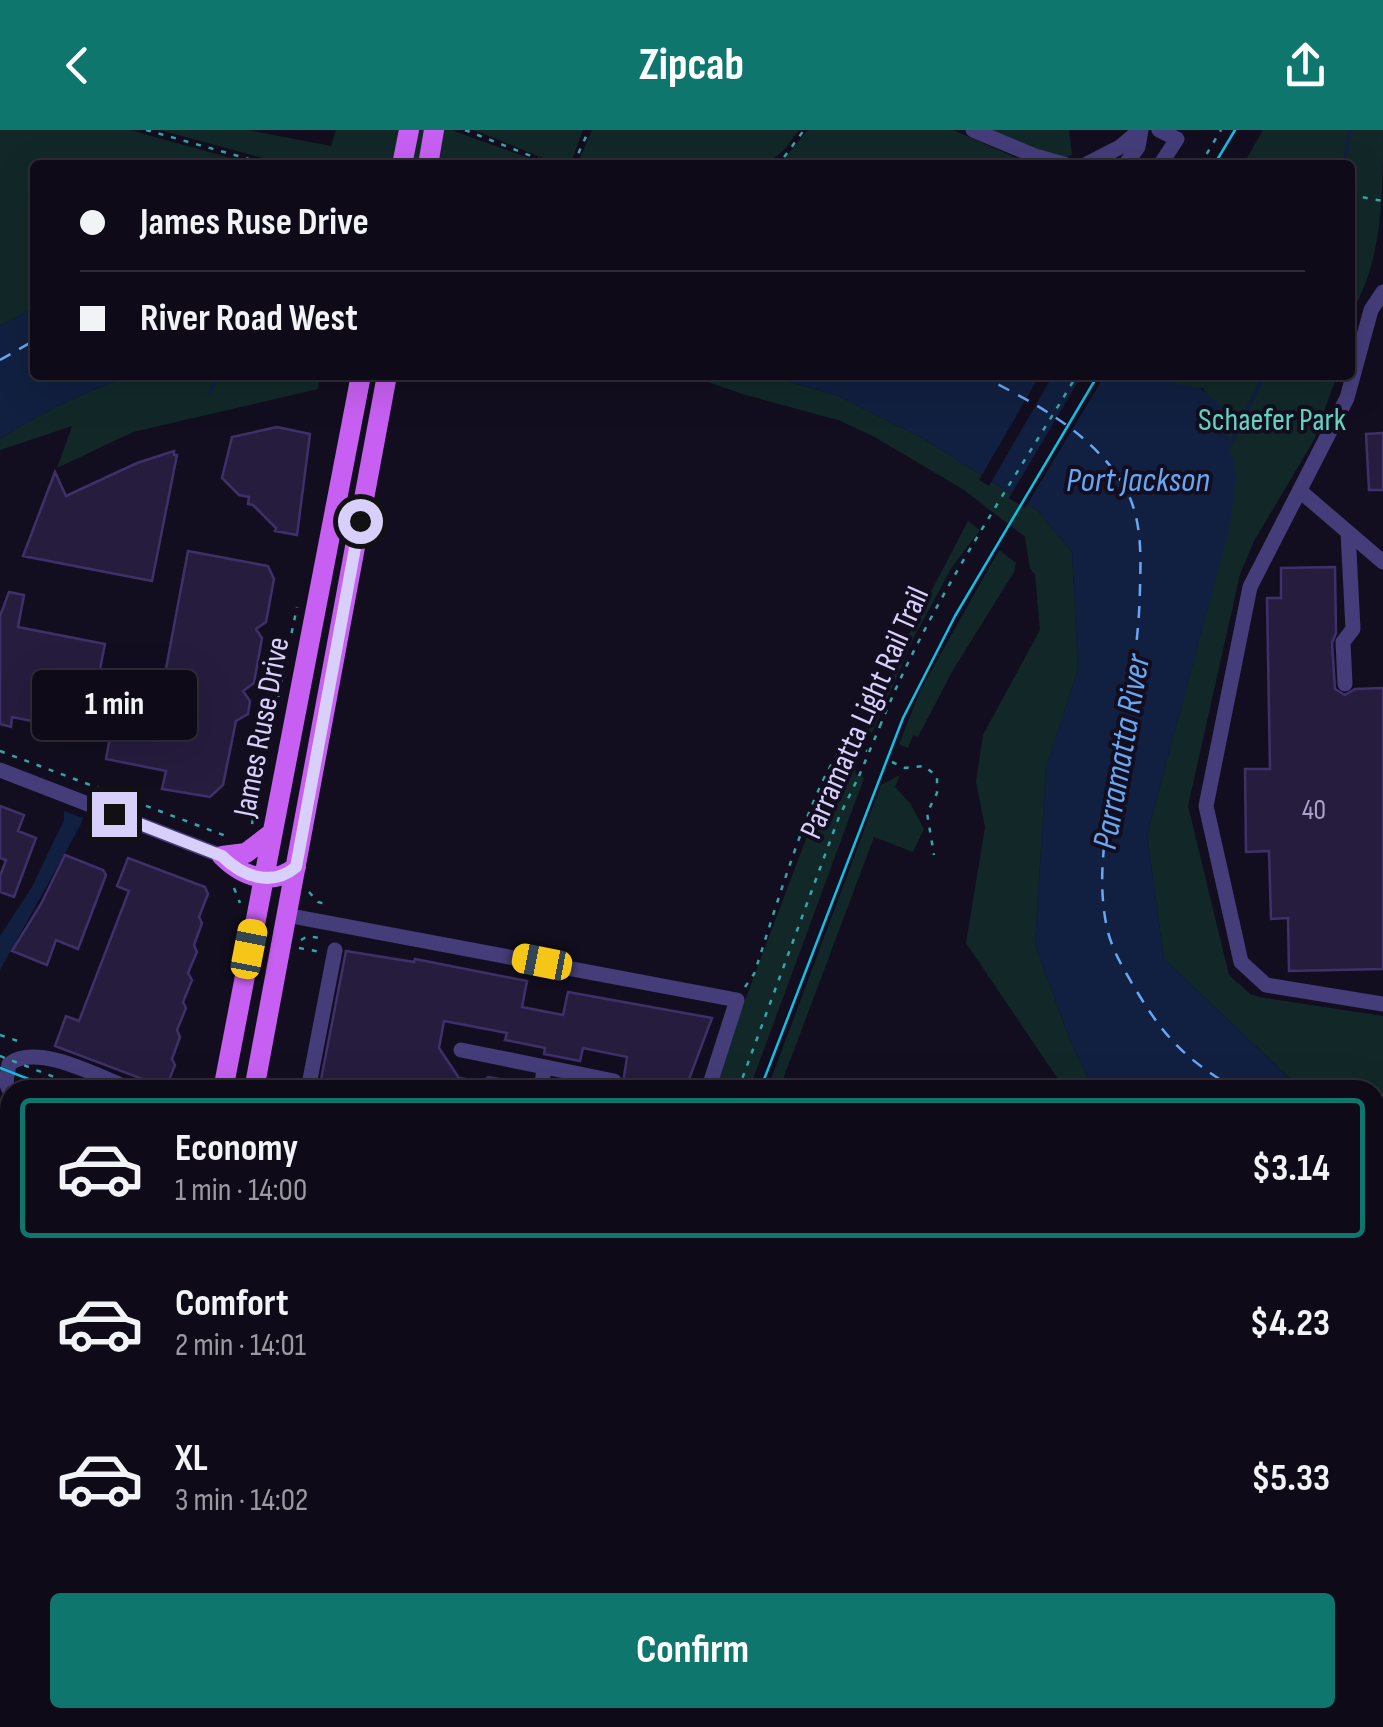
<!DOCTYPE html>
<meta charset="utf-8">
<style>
body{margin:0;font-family:"Sofia Sans Condensed",sans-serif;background:#171320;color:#f1f3f6;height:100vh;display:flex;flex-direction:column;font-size:38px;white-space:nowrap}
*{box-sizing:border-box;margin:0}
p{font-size:32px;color:#9b9aa1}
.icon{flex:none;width:55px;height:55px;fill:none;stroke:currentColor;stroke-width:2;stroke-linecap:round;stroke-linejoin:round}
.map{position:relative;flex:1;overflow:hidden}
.panel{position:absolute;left:0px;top:950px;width:1385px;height:648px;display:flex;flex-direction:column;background:#0e0a17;border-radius:30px 30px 0 0;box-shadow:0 10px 40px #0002,0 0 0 2px #2e2b36}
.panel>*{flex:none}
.top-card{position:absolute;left:30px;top:30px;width:1325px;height:220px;border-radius:10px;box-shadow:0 10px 40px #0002,0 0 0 2px #2e2b36;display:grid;align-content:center;height:220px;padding:0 50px;background:#0e0a17}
.end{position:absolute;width:45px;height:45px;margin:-22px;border:12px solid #d8d0fb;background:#111;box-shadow:0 0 0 5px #111}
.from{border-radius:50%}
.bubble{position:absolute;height:70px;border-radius:10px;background:#0e0a17;box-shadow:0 10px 40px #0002,0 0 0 2px #2e2b36;font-size:32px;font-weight:700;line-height:70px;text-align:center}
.car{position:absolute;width:30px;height:60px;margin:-30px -15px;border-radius:12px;box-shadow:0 0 8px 2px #0007;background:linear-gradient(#f5c518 24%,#345 0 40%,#f5c518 0 76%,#345 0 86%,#f5c518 0)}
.top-card b{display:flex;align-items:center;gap:35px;height:95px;font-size:38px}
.top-card b+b{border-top:2px solid #2e2b36}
.top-card i{width:25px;height:25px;background:#f1f3f6}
ul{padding:18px 0 0;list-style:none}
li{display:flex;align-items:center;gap:30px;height:140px;margin:0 20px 15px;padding:0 30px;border:5px solid transparent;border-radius:10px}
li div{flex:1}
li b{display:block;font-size:38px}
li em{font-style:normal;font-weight:700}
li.selected{border-color:#0f766e}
li>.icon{width:90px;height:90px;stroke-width:1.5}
.primary-button{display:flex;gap:20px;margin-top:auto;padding:20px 50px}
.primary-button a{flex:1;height:115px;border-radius:10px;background:#0f766e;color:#fff;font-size:40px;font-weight:700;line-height:115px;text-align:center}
header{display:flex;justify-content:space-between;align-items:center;height:130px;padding:0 50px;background:#0f766e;color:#fff;font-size:45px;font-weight:700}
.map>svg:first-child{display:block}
</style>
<header><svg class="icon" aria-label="back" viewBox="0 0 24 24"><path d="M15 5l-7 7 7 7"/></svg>Zipcab<svg class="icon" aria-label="share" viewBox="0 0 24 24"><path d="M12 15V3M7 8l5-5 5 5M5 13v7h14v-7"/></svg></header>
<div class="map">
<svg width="1383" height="1597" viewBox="0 0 1383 1597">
<rect width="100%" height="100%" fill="#120e1f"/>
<!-- green -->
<path fill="#122828" d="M0,0H130L256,35H35V177L0,196Z
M160,0H248L331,16L336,0H451L548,35H462L379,28L358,35H288Z
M474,0H583L570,35H560Z
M592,0H799L785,19L766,35H577Z
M808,0H953L1033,35H779Z
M991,0H1069L1072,25L1060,29Z
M1263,0H1383C1383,63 1383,134 1350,184V35H1243Z
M134,245H320L318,259L133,302L57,338L72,296L0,320V309C43,281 86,261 134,245Z
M688,245H764L836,265L924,309L1037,380L1072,422L1078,540L1046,637L1035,815L1071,913L1094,960H1074L1058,949L966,813L985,697L976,652L983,605L1040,500L1035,444L1030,439L1025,407L964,360L873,306L838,290L742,264Z
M1129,245H1337L1314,310L1254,411L1240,444L1188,676L1229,845L1250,864L1259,867L1383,886V987L1375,985V960H1302L1164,829L1147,705L1208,477L1225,300L1203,258L1133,257L1135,251L1125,252Z
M968,391L980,400L952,437L913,509L872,603L866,600L899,523Z
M999,420L1016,433L1014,442L953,540L918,607L913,605L908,618L899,614L920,561Z
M857,620L855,644L864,648L749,960H711L820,672L839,631Z
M900,645L895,657L910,673L924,699L913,722L874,707L779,960H767L881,655Z
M0,973L10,977V1231L0,1229Z
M366,1588H383L385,1594L390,1588H737L747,1597H362Z"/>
<!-- water -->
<path fill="#112040" d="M35,177V245H134C86,261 43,281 0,309V196Z
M764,245H1107L1125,252L1164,251L1200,258L1219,274L1236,344L1230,396L1147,705L1164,829L1302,960H1094L1071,913L1035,815L1046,636L1078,540L1072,422L1037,380L924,309L836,265Z
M64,681L83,688L80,696L0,840V806L32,757L64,690Z"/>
<!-- pier -->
<path fill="#120e1f" d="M1040,245H1053L989,356L979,350Z
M1082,245H1105L1025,378L1009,368Z"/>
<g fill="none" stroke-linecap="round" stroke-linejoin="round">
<!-- stream -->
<path stroke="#112040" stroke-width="4" d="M1344,35L1350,0
M209,264L218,245
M1229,317L1264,245"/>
<!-- ferry -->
<path stroke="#67a7f3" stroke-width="2.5" stroke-dasharray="12 10" stroke-linecap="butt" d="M0,230L35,210
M979,245C1032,271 1091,302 1123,354C1142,386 1141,422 1140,458C1139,516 1128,574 1118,632C1108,686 1095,743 1107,798C1112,820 1124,840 1136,860C1166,910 1187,930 1237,960
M1375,1026L1383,1029"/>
</g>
<!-- building -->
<path fill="#261c3e" stroke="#3f3069" stroke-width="2.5" d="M277,297L310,304L297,405L275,401L276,398L253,375L248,374L249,367L239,365L222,348L232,307Z
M1383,303V360H1369L1366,304Z
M174,321V325H177L152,451L23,426L55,342L66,366L137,333Z
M188,421L268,436L274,449L266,492L256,499L262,508L254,553L243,561L250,571L248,584L236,591L223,655L210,667L162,659L166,641L106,629L117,568L159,576Z
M1335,437L1336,503L1332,513L1335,559L1345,565L1355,559L1383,558V839L1289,841L1288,788L1271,789L1269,721L1246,722L1245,639H1270L1267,468H1281V438Z
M9,462L24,465L18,497L105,514L100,539L93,544L85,583L66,599L48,602L35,600L37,592L12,587L11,597L0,594V486Z
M0,676L24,685L18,701L36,708L14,767L0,762V746L6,730L0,728Z
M65,725L103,740L106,745L78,819L56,810L47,835L12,821L41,774Z
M128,728L205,757L208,764L199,787L202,793L194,815L197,822L188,843L192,850L183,872L186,878L177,900L180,907L172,929L175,935L166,958L55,916L66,886L79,891L129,761L117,756Z
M346,821L414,832L415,829L527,851L522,877L563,885L568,862L712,888L685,960H622L627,927L583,918L580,931L544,924L545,918L505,910L507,903L444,891L439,918L459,948L482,952L488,947L528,954L527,960H319Z"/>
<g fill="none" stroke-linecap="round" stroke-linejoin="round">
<!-- path -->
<path stroke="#37a6a8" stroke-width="2.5" stroke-dasharray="5 8" stroke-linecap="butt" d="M146,0L270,35
M465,0L554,35
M369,35L385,30
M573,35L589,0
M774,35L782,30L804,0
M1200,35L1221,0
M1350,65L1383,71
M880,596C930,471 1008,360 1077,245
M0,621L226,706
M892,632L905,638L924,636L937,646V663L927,683L934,725
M252,694L297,477
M234,758L240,773
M309,762L318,772L326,774
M301,810L308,806L319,808
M299,818L321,822
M745,857L754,844C769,801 817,632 849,613L867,621
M0,905L21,912
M738,960L839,687L859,646"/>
<!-- minor -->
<path stroke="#443d7a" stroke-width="15" d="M973,0L1035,26L1047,35
M1159,0L1177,9L1160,35
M1039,27L1067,35
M1087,34L1120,17L1140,0
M1125,35L1138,17L1141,0
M1383,162L1371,180L1347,268L1250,457L1206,676L1241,832L1266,855L1383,874
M1300,361L1383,432
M1345,554L1343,512L1353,499L1348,402
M0,640L222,726
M286,785L737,870L708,960
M461,920L614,951
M308,960L335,820
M540,960L545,937
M10,962L6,952L9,934C38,912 101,948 133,960
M0,1410L10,1413
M0,1479L10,1482
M0,1497L10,1498
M0,1521L10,1523
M445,1588L454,1597
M759,1588L770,1597
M800,1588L804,1597
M815,1588L831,1597
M942,1588L948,1597
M400,1597L408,1588
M840,1597L847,1588
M1306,1597L1308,1588"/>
<!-- major -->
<path stroke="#c760f2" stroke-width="20" d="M428,35L434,0
M222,726C243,747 271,757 296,737
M222,726L246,723L272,703
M223,960L361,245
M254,960L387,245
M0,1254L10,1257
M0,1282L10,1285
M100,1597L102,1588
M134,1597L136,1588"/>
<!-- tram -->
<path stroke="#12c0e5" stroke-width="2.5" d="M1214,35L1235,0
M0,938L57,960
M760,960L903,588L955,486L1098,245
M1375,1497L1383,1499"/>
<!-- path-bridge -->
<path stroke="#37a6a8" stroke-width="2.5" stroke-dasharray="5 8" stroke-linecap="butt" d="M859,646L880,596
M0,926L88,960"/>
<!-- major-bridge -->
<path stroke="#c760f2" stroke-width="20" d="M402,35L409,0"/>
</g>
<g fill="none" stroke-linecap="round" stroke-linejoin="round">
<!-- route -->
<path stroke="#d8d0fb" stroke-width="12" d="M114,684L222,726C243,747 272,757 296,737L360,391"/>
</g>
<g text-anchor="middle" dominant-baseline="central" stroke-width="8" stroke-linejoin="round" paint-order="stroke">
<!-- number labels -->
<g font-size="28" fill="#aca3cc">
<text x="1314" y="680">40</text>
</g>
<!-- park labels -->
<g font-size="32" fill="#63d5c1" stroke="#120e1f">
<text x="1272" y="290">Schaefer Park</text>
</g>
<!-- street labels -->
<g font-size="32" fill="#d8d0fb" stroke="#120e1f">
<text transform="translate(865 583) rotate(-66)">Parramatta Light Rail Trail</text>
<text transform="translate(262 597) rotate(-79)">James Ruse Drive</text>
</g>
<!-- water labels -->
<g font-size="35" font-style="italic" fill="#67a7f3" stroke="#120e1f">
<text x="1138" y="350">Port Jackson</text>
<text transform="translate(1122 622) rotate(-80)">Parramatta River</text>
</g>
</g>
</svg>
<i class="end from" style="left:360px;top:391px"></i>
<i class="end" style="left:114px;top:684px"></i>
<div class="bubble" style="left:32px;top:540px;width:165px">1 min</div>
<i class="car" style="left:249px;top:819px;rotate:11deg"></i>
<i class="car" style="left:542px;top:832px;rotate:281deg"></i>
<div class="top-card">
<b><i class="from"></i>James Ruse Drive</b>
<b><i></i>River Road West</b>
</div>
<section class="panel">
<ul>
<li class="selected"><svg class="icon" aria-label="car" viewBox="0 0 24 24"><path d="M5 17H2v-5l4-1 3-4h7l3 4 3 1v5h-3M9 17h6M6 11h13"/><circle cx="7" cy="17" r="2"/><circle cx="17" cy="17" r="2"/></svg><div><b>Economy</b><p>1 min · 14:00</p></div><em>$3.14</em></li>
<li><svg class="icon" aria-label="car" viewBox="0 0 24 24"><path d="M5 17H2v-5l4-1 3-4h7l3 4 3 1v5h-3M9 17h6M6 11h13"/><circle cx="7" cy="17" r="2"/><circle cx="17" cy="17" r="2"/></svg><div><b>Comfort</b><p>2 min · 14:01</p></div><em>$4.23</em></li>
<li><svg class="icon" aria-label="car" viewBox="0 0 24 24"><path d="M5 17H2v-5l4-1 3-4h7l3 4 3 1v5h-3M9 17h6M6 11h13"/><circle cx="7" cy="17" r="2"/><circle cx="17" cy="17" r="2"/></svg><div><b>XL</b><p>3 min · 14:02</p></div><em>$5.33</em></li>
</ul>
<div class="primary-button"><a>Confirm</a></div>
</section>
</div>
